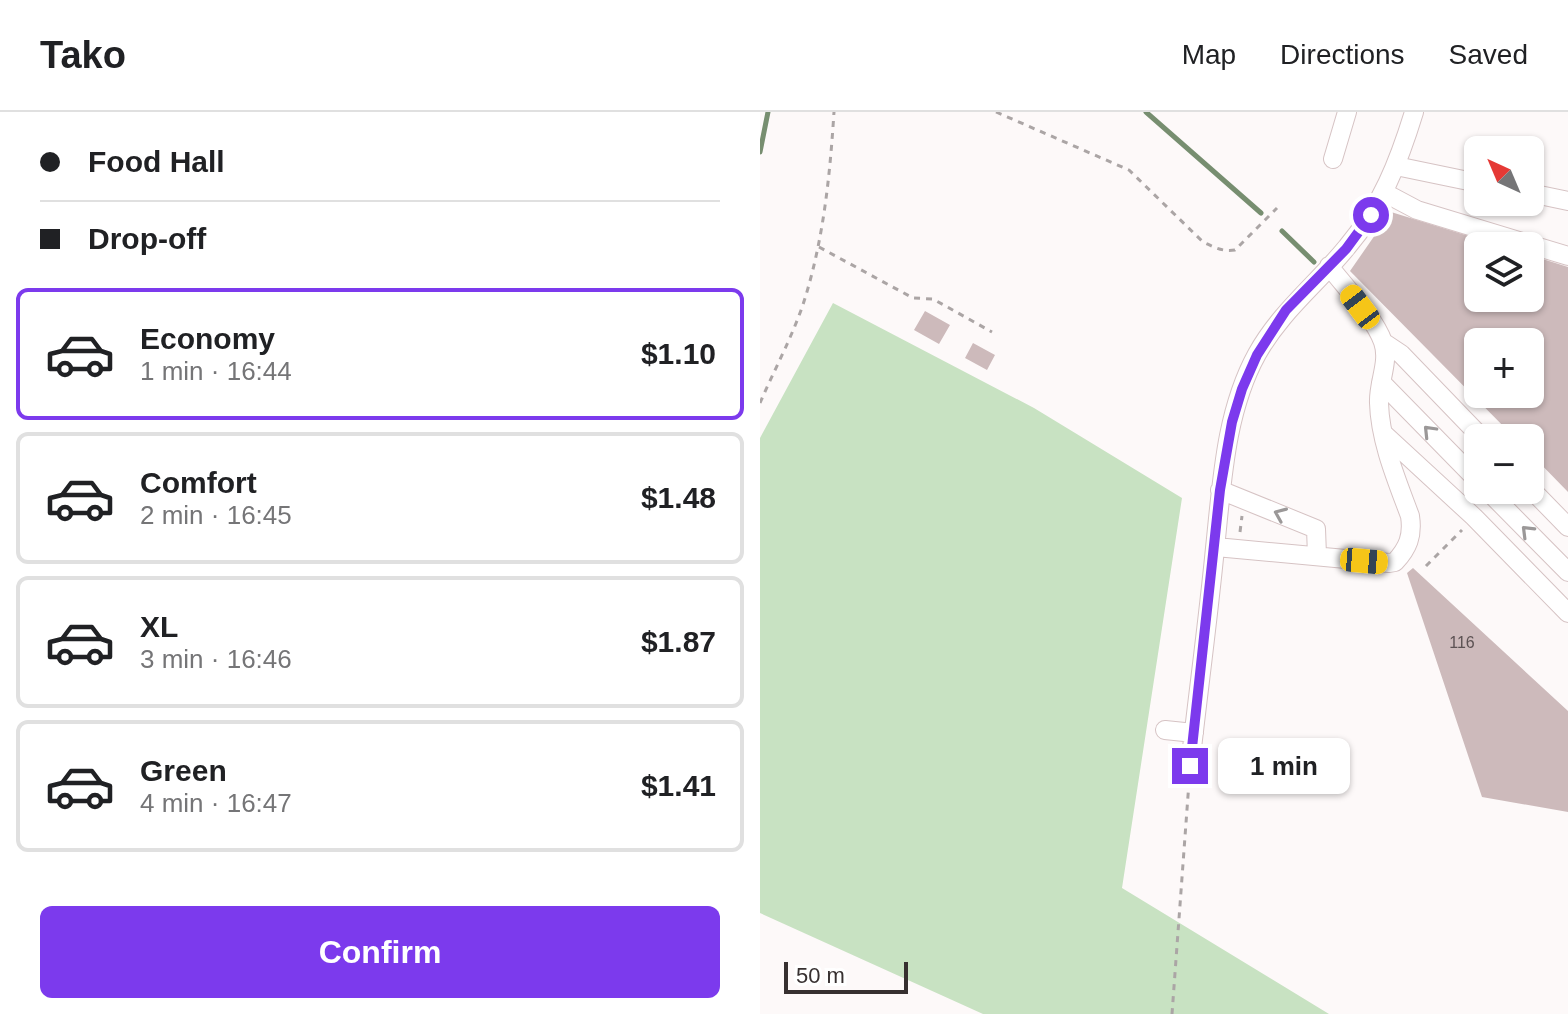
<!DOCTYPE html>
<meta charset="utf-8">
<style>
body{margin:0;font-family:Helvetica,sans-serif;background:#f6f6f6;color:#202124;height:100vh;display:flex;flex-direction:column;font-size:30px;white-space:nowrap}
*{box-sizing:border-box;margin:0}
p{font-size:26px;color:#757577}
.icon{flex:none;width:44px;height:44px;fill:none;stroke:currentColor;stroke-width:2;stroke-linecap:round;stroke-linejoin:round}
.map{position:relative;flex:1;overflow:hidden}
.panel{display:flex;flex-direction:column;background:#fff;width:760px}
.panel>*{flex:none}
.guide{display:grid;align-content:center;height:176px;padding:0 40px;background:#fff}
.needle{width:52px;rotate:316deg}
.tools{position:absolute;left:704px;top:24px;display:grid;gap:16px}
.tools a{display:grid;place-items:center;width:80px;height:80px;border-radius:12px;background:#fff;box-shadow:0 2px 6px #0004;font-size:40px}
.scale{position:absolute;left:24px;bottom:20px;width:124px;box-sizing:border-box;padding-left:8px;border:4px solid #373030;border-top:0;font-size:22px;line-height:28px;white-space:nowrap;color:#373030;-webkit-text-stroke:6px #fff;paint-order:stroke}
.end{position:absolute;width:36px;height:36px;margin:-18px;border:10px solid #7c3aed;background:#fff;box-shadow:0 0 0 4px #fff}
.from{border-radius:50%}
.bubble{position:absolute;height:56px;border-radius:12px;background:#fff;box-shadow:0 2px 6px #0004;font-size:26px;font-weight:600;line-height:56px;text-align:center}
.car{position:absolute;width:24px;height:48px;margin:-24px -12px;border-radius:10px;box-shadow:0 0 6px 2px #0007;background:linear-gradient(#f5c518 24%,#345 0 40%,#f5c518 0 76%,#345 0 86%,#f5c518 0)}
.guide b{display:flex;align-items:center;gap:28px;height:76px;font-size:30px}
.guide b+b{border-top:2px solid #e0e0e0}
.guide i{width:20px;height:20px;background:#202124}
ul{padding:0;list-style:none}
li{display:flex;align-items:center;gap:24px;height:132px;margin:0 16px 12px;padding:0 24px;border:4px solid #e0e0e0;border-radius:12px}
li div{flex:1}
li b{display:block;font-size:30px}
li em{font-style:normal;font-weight:600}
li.current{border-color:#7c3aed}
li>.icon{width:72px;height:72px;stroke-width:1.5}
.button{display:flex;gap:16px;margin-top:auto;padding:16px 40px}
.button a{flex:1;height:92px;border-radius:12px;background:#7c3aed;color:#fff;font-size:32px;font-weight:600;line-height:92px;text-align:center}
header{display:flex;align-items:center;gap:48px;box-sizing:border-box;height:112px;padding:0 40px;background:#fff;border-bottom:2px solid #e0e0e0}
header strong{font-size:38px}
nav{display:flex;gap:44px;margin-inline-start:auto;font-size:28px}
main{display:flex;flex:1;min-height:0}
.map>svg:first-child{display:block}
</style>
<header>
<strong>Tako</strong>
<nav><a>Map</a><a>Directions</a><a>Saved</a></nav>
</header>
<main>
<section class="panel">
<div class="guide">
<b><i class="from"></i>Food Hall</b>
<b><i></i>Drop-off</b>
</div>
<ul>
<li class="current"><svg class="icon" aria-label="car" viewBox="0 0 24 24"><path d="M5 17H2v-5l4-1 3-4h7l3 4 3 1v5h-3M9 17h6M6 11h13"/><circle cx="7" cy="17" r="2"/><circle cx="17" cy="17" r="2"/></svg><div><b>Economy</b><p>1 min · 16:44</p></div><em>$1.10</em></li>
<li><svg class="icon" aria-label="car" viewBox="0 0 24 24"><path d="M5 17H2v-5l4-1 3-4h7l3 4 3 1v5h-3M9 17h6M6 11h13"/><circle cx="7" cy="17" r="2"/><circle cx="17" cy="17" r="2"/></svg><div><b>Comfort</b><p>2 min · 16:45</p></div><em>$1.48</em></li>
<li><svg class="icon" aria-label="car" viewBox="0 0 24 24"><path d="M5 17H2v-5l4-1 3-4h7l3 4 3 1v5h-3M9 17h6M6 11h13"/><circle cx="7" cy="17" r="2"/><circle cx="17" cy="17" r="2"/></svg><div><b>XL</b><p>3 min · 16:46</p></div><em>$1.87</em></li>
<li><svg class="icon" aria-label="car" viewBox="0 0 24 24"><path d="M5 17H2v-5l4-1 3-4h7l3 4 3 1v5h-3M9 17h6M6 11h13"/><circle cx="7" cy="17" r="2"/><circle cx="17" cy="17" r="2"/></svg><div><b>Green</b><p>4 min · 16:47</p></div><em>$1.41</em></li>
</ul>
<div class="button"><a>Confirm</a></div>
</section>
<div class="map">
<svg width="808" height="902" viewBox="0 0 808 902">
<rect width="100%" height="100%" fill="#fdf9f9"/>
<!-- green -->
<path fill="#c8e2c2" d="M73,191L274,296L422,386L362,776L569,902H223L0,801V326Z"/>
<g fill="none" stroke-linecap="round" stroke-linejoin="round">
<!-- stream -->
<path stroke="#778e70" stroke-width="5" d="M386,0L501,101
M0,40L8,0
M522,119L554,150"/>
</g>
<!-- building -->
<path fill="#cdbabb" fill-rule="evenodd" d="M631,100L738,133L718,134V186H770V143L808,155V380L770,341V326H755L590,159ZM718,230H770V282H718Z
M165,199L190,213L179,232L154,218Z
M213,231L235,243L227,258L205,246Z
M653,456L808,599V700L722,685L647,461Z"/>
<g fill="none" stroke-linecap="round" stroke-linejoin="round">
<defs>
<path id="minor" d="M573,47L587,0
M636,54L718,71
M625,81L657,98L808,144
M770,81L808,89
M623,230L641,242L722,326
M621,270L718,369
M624,322L714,405L808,501
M770,376L808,415
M460,378L556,417L557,443
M727,378L808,460
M456,435L629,451L635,450C648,436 653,424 650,404C637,369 620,329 619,291C618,270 630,250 623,230C614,205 585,175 569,154
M405,618L434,621
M430,654C438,581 448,509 455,436C462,371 465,300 497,242C521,199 557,172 587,135C621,95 639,49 654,0"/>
</defs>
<!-- minor casing -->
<use href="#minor" stroke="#d6c3c4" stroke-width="20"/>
<!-- path -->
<path stroke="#aba5a5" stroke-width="3" stroke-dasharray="6 6" stroke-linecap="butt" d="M236,0L369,58L443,130C454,135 462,140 475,138L517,96
M59,135L153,186L173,187L232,220
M0,291C15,256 35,220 46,183C64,123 70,62 74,0
M770,349V348
M480,420L482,404
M666,454L702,418
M412,902L429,670"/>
<!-- minor -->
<use href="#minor" stroke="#fff" stroke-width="18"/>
</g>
<!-- one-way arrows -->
<defs><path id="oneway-chevron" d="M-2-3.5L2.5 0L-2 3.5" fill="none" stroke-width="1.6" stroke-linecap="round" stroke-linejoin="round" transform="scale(2)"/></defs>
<g stroke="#9b9898">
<use href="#oneway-chevron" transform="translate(669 319) rotate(-134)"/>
<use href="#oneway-chevron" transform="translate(520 402) rotate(-157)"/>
<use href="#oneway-chevron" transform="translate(767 419) rotate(-135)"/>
</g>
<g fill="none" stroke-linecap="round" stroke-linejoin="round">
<!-- route -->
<path stroke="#7c3aed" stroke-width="10" d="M430,654L460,378L472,310L482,277L497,243L526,198L586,137L611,103"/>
</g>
<g text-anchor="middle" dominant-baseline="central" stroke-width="8" stroke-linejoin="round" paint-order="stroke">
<!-- number labels -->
<g font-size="16" fill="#5c5253">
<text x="702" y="530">116</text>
</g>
</g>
</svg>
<div class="tools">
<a><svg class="needle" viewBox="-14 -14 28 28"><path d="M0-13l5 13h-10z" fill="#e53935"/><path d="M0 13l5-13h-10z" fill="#757577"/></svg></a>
<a><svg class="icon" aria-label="layers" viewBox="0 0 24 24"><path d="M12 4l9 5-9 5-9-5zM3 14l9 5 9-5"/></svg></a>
<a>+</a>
<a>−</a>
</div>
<div class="scale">50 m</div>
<i class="end from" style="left:611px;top:103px"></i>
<i class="end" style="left:430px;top:654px"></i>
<div class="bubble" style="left:458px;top:626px;width:132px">1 min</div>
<i class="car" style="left:600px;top:195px;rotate:323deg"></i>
<i class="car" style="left:604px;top:449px;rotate:95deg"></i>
</div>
</main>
